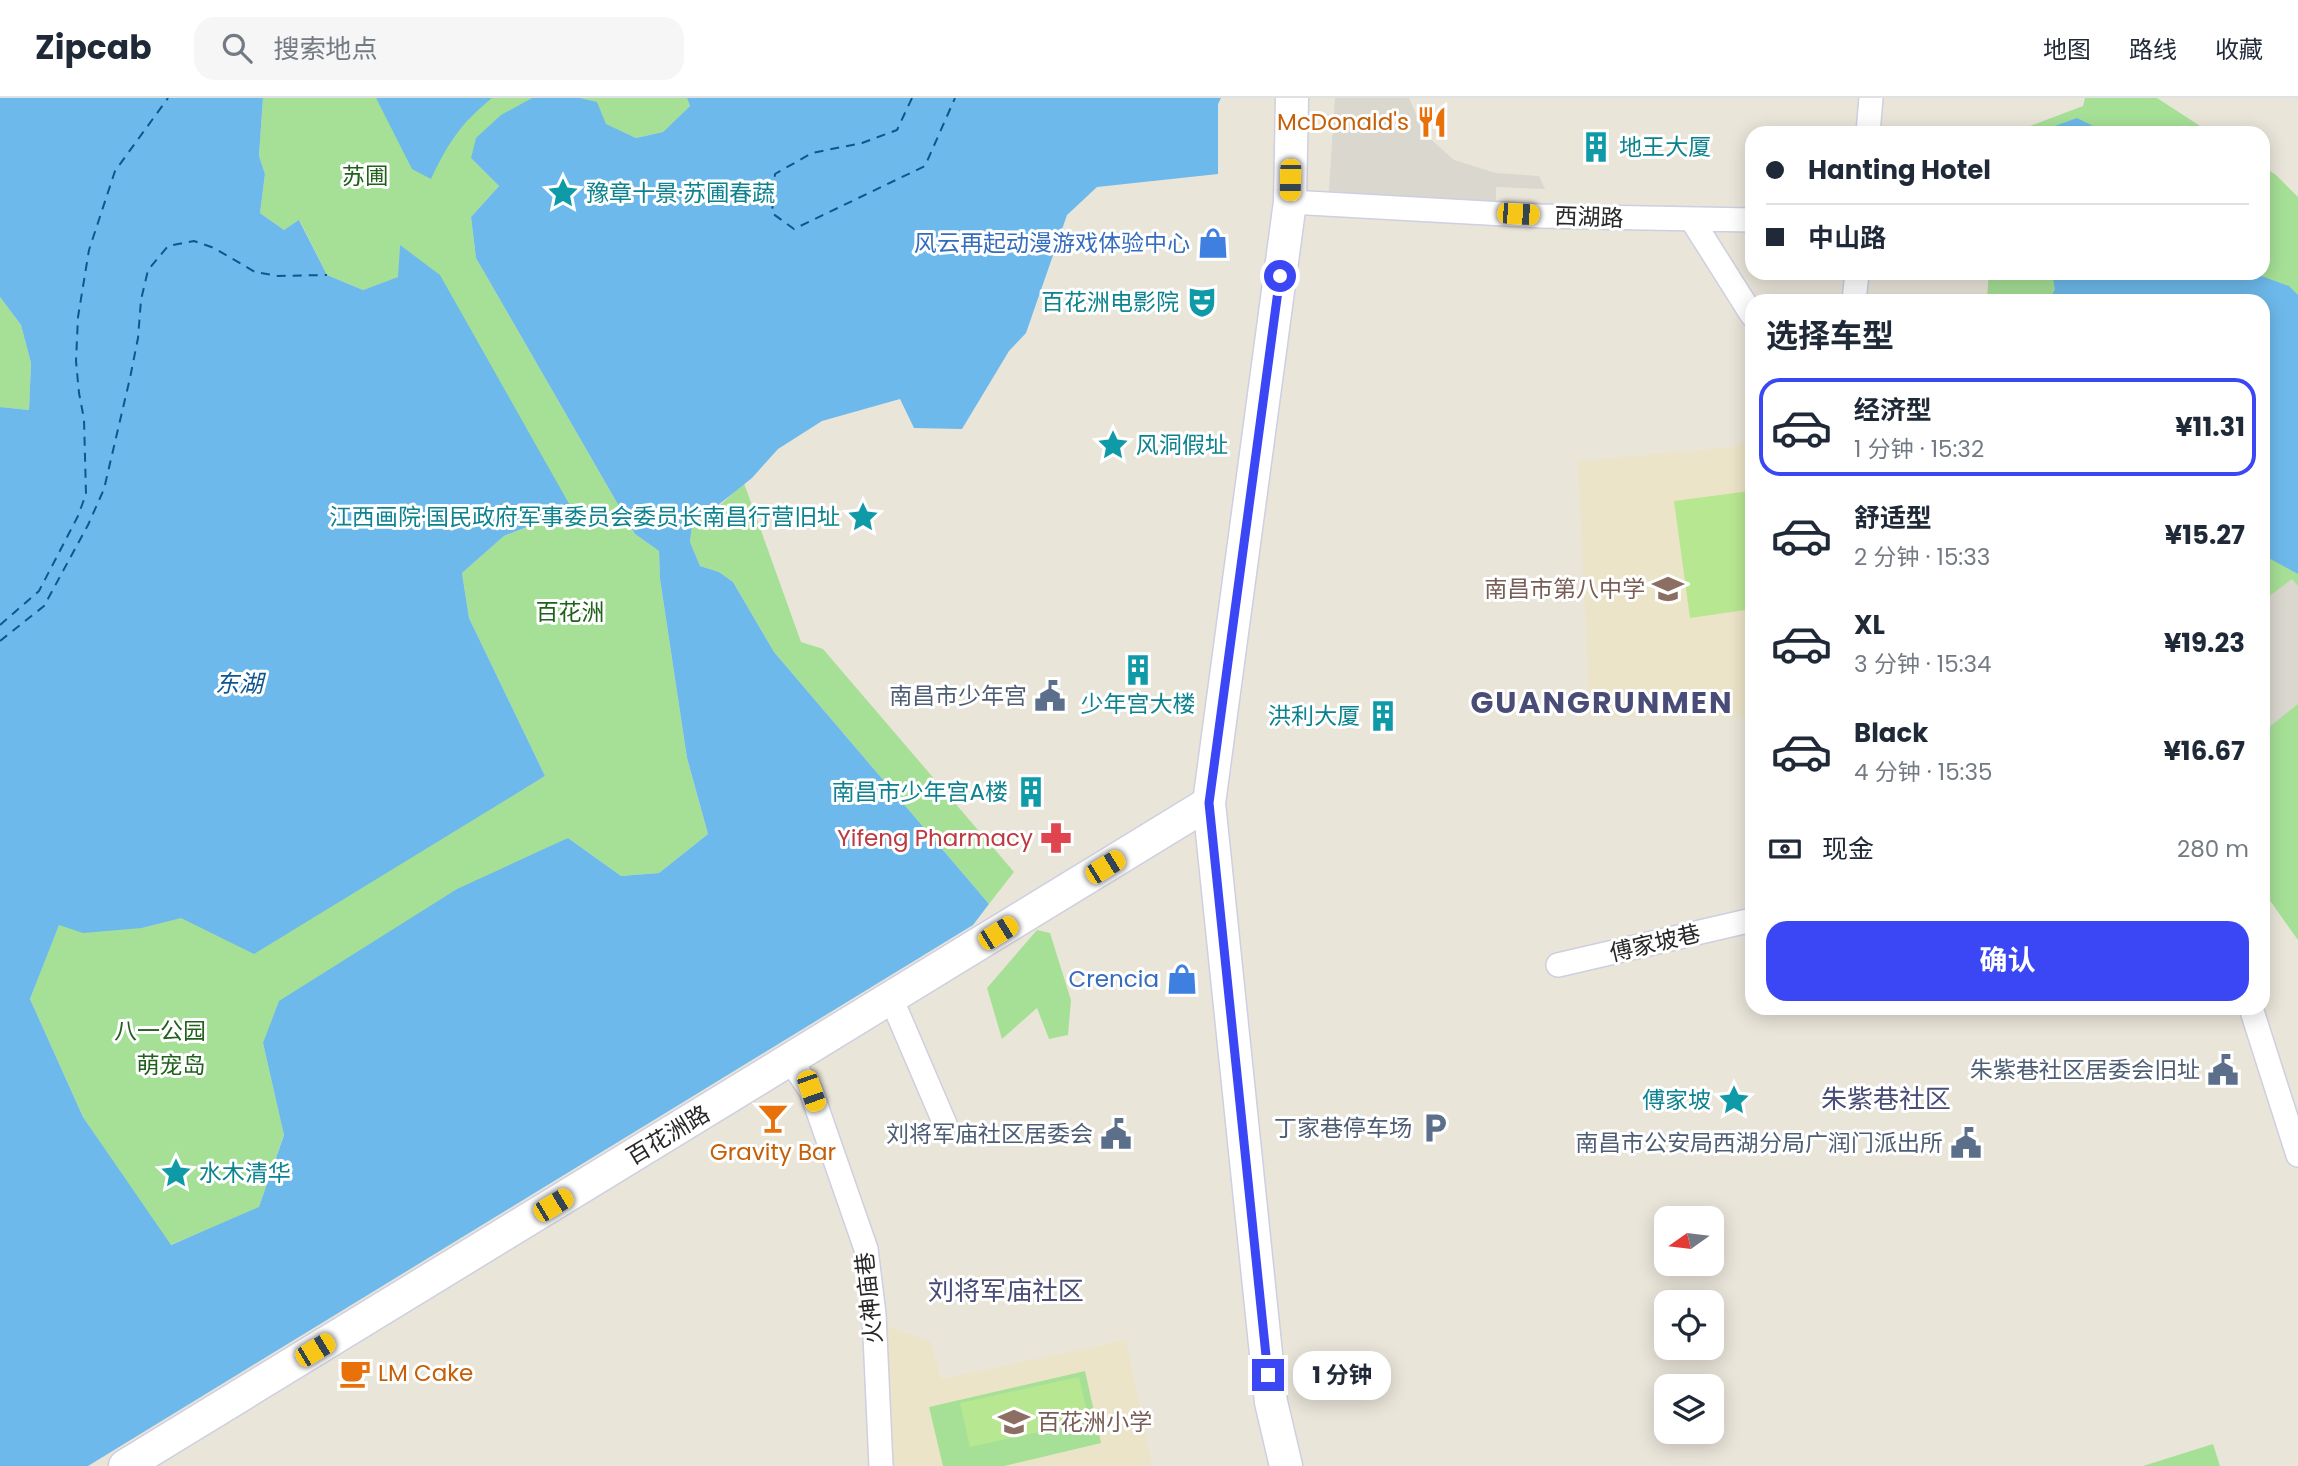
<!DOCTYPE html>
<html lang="zh">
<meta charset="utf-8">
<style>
body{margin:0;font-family:Poppins,"Noto Sans SC",sans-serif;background:#f6f6f7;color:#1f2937;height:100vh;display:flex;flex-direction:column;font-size:26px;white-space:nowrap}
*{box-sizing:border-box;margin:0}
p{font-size:23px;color:#747a83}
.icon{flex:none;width:38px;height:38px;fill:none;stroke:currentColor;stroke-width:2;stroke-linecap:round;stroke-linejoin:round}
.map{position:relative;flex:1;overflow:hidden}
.details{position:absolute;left:1745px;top:196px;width:525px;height:721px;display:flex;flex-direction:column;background:#fff;border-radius:21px;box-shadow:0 4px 18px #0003}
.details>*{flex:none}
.top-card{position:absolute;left:1745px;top:28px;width:525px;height:154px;border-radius:21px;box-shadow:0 4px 18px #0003;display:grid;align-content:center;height:154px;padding:0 21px;background:#fff}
.needle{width:46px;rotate:256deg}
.buttons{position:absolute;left:1654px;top:1108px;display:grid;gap:14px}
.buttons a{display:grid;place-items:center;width:70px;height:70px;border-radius:14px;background:#fff;box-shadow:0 4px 18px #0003;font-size:35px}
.end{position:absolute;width:32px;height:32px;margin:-16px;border:9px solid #3b46f5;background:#fff;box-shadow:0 0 0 4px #fff}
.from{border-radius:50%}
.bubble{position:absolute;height:49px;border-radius:21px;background:#fff;box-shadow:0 4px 18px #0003;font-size:23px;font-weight:700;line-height:49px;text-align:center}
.car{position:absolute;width:21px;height:42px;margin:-21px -10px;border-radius:9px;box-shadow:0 0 5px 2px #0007;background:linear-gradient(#f5c518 24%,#345 0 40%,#f5c518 0 76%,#345 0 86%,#f5c518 0)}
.top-card b{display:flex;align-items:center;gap:24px;height:66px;font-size:26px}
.top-card b+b{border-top:2px solid #e0e1e3}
.top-card i{width:18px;height:18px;background:#1f2937}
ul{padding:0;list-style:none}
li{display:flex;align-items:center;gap:21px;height:98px;margin:0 14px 10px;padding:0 7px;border:4px solid transparent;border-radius:21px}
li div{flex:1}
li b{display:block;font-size:26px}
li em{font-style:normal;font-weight:700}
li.active{border-color:#3b46f5}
li>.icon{width:63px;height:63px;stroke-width:1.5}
h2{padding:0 21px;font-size:32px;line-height:84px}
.pay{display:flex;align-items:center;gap:18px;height:77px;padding:0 21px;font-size:26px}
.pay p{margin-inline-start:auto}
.button{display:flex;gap:14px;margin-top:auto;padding:14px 21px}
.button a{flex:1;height:80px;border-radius:21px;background:#3b46f5;color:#fff;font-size:28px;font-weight:700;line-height:80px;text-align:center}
header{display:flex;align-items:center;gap:42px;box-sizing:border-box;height:98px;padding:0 35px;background:#fff;border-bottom:2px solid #e0e1e3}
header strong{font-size:33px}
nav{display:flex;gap:38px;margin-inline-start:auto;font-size:24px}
.search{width:490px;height:63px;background:#f6f6f7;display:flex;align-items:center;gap:18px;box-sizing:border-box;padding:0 24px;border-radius:21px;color:#747a83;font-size:26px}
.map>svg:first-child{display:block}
</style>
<header>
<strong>Zipcab</strong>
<div class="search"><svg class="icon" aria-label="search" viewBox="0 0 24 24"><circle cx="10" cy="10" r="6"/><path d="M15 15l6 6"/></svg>搜索地点</div>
<nav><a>地图</a><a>路线</a><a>收藏</a></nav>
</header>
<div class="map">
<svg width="2298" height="1368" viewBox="0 0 2298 1368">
<rect width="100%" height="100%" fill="#eae5d9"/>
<!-- education -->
<path fill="#ece4c8" d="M1752,338V619H1590L1578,363L1734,349Z
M878,1225L931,1244L941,1281L1126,1242L1152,1368H887Z"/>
<!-- green -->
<path fill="#a6e096" d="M263,0H532L471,60L499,88L471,119L476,160L635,436L659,453L660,481L687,660L708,736L659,775L621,778L568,740L263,945L284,1036L259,1110L170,1147L83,1019L30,901L59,826L142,830L181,819L254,855L545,678L469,520L462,475L504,438L571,412L400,148L399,179L363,192L327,177L300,123L284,132L260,115L265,76L259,58Z
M580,0H687L690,8L663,34L636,40L605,26L597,5Z
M2085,0H2157L2211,35H2011L2083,8Z
M2263,68L2276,77L2298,99V842L2266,797L2263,799V203H1984L1987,201L1989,175H2263Z
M0,199L21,227L31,265L29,312L0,309Z
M744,385L801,544L823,551L1014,774L989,806L774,554L733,484L719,474L700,468L690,444L692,428L717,410Z
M1037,832L1050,835L1071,902L1068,937L1049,941L1037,910L1002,941L987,890Z
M1085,1273L1101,1345L1004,1368H943L929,1309Z
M2213,1346L2220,1368H2143Z"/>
<!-- pitch -->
<path fill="#b8e791" d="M1750,393L1752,408V511L1690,520L1674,403Z
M1079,1279L1089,1323L970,1349L960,1305Z"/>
<!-- plaza -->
<path fill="#dad7cf" d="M1335,0H1409L1425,36L1454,62L1496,75L1539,78L1545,91L1496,89V115L1328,106Z
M2292,481L2298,488V606L2263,634V503Z"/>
<!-- water -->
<path fill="#6db9eb" d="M0,0H263L259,58L265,76L260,115L284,132L299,122L327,177L363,192L398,179L400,147L440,177L572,411L504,438L462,475L469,520L545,678L254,856L181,820L142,830L83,835L59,827L30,901L83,1019L171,1147L259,1109L284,1037L263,945L279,903L457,791L568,740L621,778L659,775L708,736L687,660L660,481L659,453L635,436L476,160L471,119L499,88L471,60L476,40L501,17L532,0H580L597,4L606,26L636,40L663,34L690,8L687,0H1221L1218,6V76L1097,89L1067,117L1026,235L1009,253L962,331L914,330L900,301L822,323L778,351L752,380L692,428L690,444L700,468L719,474L733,484L774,554L989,806L973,827L88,1368H0V309L29,312L31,265L21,227L0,199Z
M376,0H492C461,25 448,45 431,81L412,71Z
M2077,20L2107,35H2037L2041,33Z
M2052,175H2253L2289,188L2298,197V476L2263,457V203H2047L2055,192Z"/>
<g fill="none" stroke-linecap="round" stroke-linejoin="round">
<!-- ferry -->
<path stroke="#105592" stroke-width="2" stroke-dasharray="9 7" stroke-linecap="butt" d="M912,0L897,32L862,45L812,55L775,76L772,115L794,131L925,68L955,0
M0,527L39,493L78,418L86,396L84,321L79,295L76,263L78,219L89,152L115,73L168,0
M0,543L44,508L88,427L104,391L130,280L138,240L141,202L148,172L168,148L194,143L214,150L255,174L278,178L327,177"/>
<defs>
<path id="street" d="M1868,35L1871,0
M1290,104L1540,118L1752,122
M1692,122L1752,217
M1854,203L1857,175
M1558,867L1752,822
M891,900L945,1026
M2251,910L2298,1057
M790,962L811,993L866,1151L874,1216L881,1368"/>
<path id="secondary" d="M125,1368L1209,705
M1286,1368L1271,1304L1209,705L1290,104L1292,0"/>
</defs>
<!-- street casing -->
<use href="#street" stroke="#cecfe0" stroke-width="26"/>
<!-- secondary casing -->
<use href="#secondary" stroke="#cecfe0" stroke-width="35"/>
<!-- street -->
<use href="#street" stroke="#fff" stroke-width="23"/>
<!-- secondary -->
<use href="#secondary" stroke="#fff" stroke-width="32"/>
</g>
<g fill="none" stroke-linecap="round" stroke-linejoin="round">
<!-- route -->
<path stroke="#3b46f5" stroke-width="9" d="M1268,1277L1209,705L1280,178"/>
</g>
<!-- icons -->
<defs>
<symbol id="restaurant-bare" viewBox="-9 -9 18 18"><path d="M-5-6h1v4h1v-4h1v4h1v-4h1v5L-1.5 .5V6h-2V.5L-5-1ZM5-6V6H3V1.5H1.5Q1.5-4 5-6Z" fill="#e8710a" stroke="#fff" stroke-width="2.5" paint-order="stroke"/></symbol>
<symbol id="building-bare" viewBox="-9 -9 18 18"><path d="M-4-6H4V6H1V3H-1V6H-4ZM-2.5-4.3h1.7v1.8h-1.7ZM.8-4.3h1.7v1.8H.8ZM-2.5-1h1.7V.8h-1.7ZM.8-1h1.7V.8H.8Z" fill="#0f9aa8" stroke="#fff" stroke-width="2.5" paint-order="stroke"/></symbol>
<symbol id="sight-bare" viewBox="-9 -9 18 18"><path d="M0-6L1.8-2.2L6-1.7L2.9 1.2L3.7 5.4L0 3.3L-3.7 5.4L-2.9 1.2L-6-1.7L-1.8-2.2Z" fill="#0f9aa8" stroke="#fff" stroke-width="2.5" paint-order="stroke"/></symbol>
<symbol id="shop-bare" viewBox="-9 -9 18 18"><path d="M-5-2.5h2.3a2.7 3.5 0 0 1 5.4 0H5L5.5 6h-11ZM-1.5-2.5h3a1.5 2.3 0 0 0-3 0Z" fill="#3f7fe0" stroke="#fff" stroke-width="2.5" paint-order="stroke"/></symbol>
<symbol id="theatre-bare" viewBox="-9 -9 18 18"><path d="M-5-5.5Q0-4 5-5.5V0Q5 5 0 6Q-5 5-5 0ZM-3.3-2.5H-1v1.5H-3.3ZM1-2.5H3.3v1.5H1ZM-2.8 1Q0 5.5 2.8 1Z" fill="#0f9aa8" stroke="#fff" stroke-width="2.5" paint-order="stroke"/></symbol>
<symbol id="school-bare" viewBox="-9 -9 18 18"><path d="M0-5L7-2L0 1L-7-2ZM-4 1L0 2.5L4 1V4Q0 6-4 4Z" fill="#8d6e63" stroke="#fff" stroke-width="2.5" paint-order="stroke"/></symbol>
<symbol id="civic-bare" viewBox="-9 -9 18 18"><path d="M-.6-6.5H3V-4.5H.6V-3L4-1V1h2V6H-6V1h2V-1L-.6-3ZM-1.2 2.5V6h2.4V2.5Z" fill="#5c6f8a" stroke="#fff" stroke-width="2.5" paint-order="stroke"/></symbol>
<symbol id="pharmacy-bare" viewBox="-9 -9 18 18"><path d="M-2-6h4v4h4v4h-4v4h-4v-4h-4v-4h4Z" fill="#e0444e" stroke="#fff" stroke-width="2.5" paint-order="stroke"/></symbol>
<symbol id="bar-bare" viewBox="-9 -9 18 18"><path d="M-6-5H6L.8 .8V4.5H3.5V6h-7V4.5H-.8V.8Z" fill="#e8710a" stroke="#fff" stroke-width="2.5" paint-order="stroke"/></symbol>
<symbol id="parking-bare" viewBox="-9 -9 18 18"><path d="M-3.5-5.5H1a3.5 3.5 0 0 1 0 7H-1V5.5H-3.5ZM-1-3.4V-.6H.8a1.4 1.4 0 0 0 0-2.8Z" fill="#5c6f8a" stroke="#fff" stroke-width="2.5" paint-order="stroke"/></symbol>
<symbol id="cafe-bare" viewBox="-9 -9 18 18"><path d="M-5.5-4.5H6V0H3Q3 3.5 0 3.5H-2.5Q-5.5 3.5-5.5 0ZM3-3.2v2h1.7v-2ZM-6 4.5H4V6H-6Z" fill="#e8710a" stroke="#fff" stroke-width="2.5" paint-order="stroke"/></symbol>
</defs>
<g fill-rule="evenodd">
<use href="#restaurant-bare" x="1410" y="2" width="44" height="44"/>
<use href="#building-bare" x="1574" y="27" width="44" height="44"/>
<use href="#sight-bare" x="541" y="73" width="44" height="44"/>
<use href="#shop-bare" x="1191" y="123" width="44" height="44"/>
<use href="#theatre-bare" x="1180" y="182" width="44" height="44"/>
<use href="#sight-bare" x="1091" y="325" width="44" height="44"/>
<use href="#sight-bare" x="841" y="397" width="44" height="44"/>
<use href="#school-bare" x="1646" y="469" width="44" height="44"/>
<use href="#building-bare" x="1116" y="550" width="44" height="44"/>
<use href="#civic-bare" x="1028" y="576" width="44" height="44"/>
<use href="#building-bare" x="1361" y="596" width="44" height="44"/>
<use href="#building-bare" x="1009" y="672" width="44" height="44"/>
<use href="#pharmacy-bare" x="1034" y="718" width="44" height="44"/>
<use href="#shop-bare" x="1160" y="859" width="44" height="44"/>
<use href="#civic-bare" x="2201" y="950" width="44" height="44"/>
<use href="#sight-bare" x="1712" y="980" width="44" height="44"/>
<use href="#bar-bare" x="751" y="998" width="44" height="44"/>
<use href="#parking-bare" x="1413" y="1008" width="44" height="44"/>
<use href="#civic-bare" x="1094" y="1014" width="44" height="44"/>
<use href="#civic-bare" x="1944" y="1023" width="44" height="44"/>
<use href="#sight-bare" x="154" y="1053" width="44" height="44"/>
<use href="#cafe-bare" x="333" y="1253" width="44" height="44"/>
<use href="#school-bare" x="992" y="1302" width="44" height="44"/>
</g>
<g text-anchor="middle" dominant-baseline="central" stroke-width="6" stroke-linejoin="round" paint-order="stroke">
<!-- food labels -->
<g font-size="23" fill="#c56008" stroke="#fff" text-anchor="end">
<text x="1409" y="24">McDonald's</text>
<text x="773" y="1054" text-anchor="middle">Gravity Bar</text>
<text x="378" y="1275" text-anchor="start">LM Cake</text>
</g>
<!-- culture labels -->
<g font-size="23" fill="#0d838f" stroke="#fff" text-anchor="end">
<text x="1619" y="49" text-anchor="start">地王大厦</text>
<text x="586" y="95" text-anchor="start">豫章十景·苏圃春蔬</text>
<text x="1179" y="204">百花洲电影院</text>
<text x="1136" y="347" text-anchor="start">风洞假址</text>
<text x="840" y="419">江西画院·国民政府军事委员会委员长南昌行营旧址</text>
<text x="1138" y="606" text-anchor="middle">少年宫大楼</text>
<text x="1360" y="618">洪利大厦</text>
<text x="1008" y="694">南昌市少年宫A楼</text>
<text x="1711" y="1002">傅家坡</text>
<text x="199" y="1075" text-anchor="start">水木清华</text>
</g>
<!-- park labels -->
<g font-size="23" fill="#20611b" stroke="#fff">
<text x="365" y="78">苏圃</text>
<text x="570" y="514">百花洲</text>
<text x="160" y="933">八一公园</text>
<text x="171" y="967">萌宠岛</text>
</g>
<!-- street labels -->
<g font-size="23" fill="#272727" stroke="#fff">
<text transform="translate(1589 119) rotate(2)">西湖路</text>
<text transform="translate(1655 845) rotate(-13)">傅家坡巷</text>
<text transform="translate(668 1037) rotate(-31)">百花洲路</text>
<text transform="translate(869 1200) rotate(-96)">火神庙巷</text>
</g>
<!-- shop labels -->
<g font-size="23" fill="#366cbe" stroke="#fff" text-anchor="end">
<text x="1190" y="145">风云再起动漫游戏体验中心</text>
<text x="1159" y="881">Crencia</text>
</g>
<!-- education labels -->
<g font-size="23" fill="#785e54" stroke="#fff" text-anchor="end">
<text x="1645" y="491">南昌市第八中学</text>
<text x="1037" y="1324" text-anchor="start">百花洲小学</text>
</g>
<!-- service labels -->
<g font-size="23" fill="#4e5e75" stroke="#fff" text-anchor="end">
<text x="1027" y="598">南昌市少年宫</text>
<text x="2200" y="972">朱紫巷社区居委会旧址</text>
<text x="1412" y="1030">丁家巷停车场</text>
<text x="1093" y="1036">刘将军庙社区居委会</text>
<text x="1943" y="1045">南昌市公安局西湖分局广润门派出所</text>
</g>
<!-- health labels -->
<g font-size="23" fill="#be3a42" stroke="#fff" text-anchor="end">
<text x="1033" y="740">Yifeng Pharmacy</text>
</g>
<!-- water labels -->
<g font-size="24" font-style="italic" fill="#105592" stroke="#fff">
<text x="239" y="585">东湖</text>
</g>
<!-- quarter labels -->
<g font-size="26" fill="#494c76" stroke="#fff">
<text x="1886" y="1001">朱紫巷社区</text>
<text x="1006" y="1193">刘将军庙社区</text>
</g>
<!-- district labels -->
<g font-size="30" font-weight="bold" letter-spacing="2" fill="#494c76" stroke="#fff">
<text x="1602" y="604">GUANGRUNMEN</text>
</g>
</g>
</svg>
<div class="buttons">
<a><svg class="needle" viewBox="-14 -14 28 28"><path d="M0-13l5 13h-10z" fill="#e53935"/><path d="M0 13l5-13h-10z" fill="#747a83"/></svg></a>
<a><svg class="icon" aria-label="locate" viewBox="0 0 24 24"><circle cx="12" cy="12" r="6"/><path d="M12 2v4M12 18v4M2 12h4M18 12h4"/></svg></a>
<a><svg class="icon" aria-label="layers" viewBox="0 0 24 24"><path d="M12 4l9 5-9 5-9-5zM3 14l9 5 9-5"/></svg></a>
</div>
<i class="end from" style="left:1280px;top:178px"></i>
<i class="end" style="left:1268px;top:1277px"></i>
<div class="bubble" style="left:1293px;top:1253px;width:98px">1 分钟</div>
<i class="car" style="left:1290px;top:82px;rotate:181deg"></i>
<i class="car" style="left:1518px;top:116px;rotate:93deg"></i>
<i class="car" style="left:1105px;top:769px;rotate:58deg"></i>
<i class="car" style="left:998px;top:835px;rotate:58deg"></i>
<i class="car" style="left:811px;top:993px;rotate:161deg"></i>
<i class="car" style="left:553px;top:1107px;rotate:59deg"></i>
<i class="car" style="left:315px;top:1252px;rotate:59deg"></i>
<div class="top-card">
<b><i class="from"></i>Hanting Hotel</b>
<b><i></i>中山路</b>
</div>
<section class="details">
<h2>选择车型</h2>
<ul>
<li class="active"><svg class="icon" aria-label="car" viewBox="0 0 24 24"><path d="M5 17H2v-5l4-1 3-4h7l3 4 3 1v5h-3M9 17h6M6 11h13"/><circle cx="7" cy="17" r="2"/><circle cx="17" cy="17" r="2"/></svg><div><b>经济型</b><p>1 分钟 · 15:32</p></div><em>¥11.31</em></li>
<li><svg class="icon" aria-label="car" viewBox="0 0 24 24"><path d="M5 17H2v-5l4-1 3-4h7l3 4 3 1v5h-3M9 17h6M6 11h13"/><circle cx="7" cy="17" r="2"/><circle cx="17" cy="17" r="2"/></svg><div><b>舒适型</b><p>2 分钟 · 15:33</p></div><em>¥15.27</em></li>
<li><svg class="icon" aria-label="car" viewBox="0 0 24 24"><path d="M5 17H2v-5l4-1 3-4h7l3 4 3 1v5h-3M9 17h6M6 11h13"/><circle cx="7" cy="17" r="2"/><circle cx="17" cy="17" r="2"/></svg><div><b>XL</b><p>3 分钟 · 15:34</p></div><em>¥19.23</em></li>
<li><svg class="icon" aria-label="car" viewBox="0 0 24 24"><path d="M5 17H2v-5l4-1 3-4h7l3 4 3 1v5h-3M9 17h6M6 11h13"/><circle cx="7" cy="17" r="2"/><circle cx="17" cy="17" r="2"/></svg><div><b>Black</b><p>4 分钟 · 15:35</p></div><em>¥16.67</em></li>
</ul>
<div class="pay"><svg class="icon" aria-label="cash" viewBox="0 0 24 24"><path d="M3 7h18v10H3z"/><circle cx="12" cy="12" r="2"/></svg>现金<p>280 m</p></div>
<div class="button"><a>确认</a></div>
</section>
</div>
